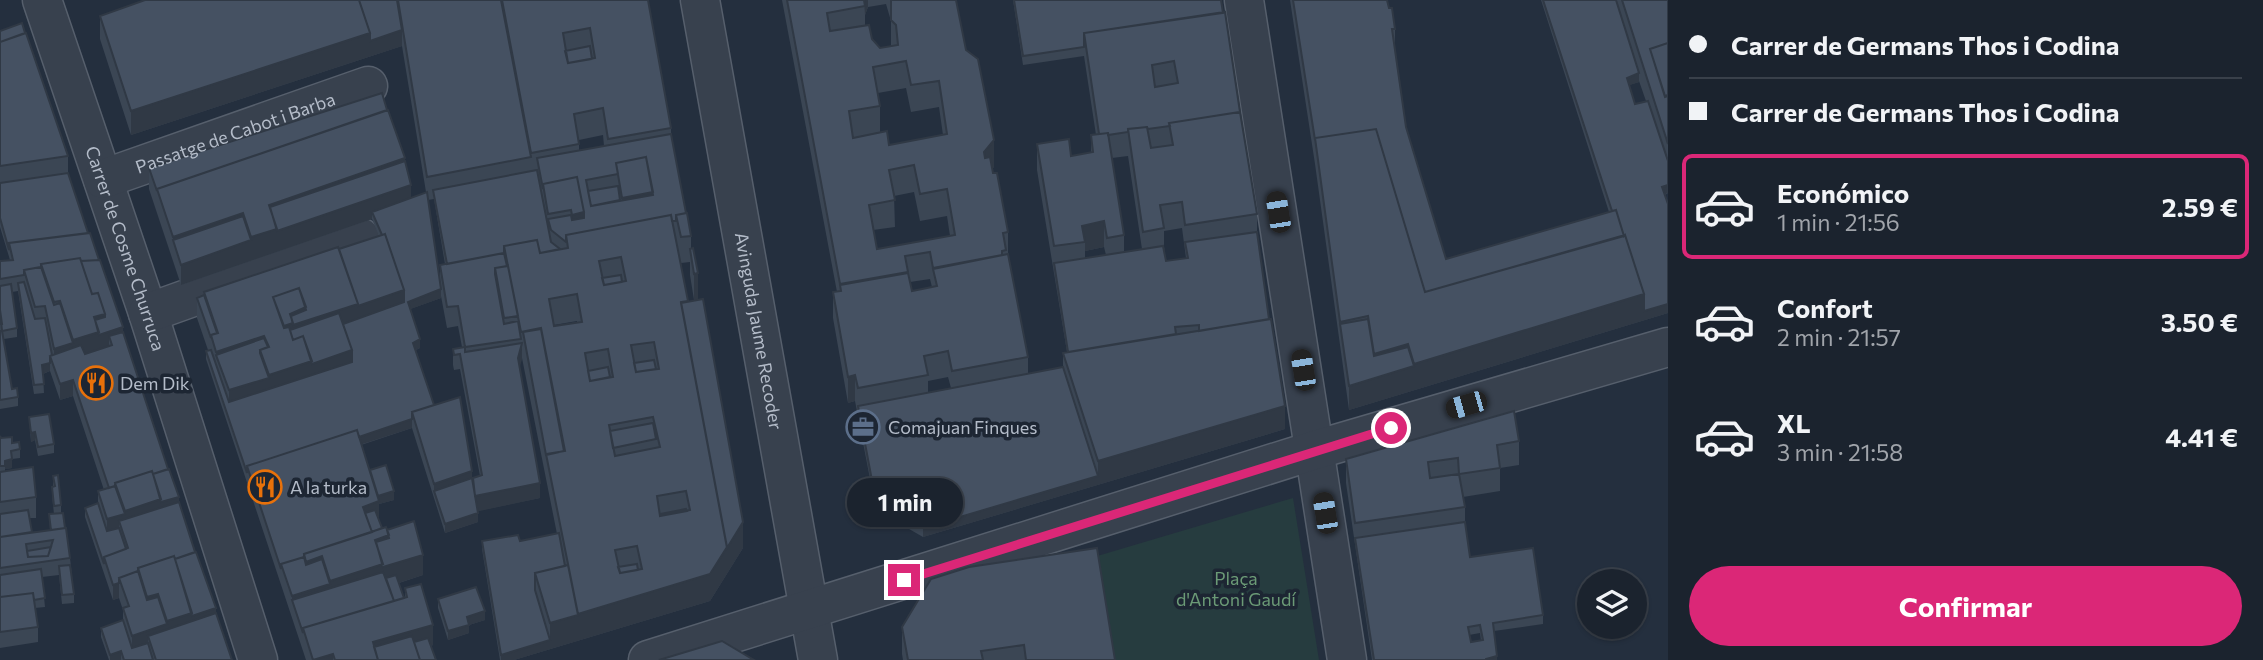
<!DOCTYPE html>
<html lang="es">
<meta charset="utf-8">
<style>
body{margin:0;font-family:Commissioner,sans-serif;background:#282f3a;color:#f1f3f6;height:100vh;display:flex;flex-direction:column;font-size:26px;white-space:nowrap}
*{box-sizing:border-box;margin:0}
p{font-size:23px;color:#a0a4aa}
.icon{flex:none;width:38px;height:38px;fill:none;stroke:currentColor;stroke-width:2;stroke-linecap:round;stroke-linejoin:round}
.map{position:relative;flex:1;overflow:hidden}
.sheet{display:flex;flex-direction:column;background:#1b232e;width:595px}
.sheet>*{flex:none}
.top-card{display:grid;align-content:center;height:154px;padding:0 21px;background:#1b232e}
.buttons{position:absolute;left:1577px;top:569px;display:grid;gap:14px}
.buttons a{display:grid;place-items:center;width:70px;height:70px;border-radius:50%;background:#1b232e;box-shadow:0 2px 5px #0004,0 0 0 2px #39404a;font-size:35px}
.end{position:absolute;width:32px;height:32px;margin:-16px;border:9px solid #db2777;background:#fff;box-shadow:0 0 0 4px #fff}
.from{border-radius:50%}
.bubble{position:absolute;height:49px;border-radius:24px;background:#1b232e;box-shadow:0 2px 5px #0004,0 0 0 2px #39404a;font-size:23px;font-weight:700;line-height:49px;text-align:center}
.car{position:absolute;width:21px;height:42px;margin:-21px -10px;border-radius:9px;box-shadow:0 0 5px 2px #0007;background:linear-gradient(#222 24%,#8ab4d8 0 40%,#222 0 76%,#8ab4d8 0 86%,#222 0)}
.top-card b{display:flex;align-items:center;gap:24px;height:66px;font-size:26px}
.top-card b+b{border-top:2px solid #39404a}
.top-card i{width:18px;height:18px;background:#f1f3f6}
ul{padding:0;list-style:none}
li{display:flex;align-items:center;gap:21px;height:105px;margin:0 14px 10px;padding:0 7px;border:4px solid transparent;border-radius:10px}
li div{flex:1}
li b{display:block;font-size:26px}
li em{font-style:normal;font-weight:700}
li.active{border-color:#db2777}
li>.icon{width:63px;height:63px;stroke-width:1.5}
.button{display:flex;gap:14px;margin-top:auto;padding:14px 21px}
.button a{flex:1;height:80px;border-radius:42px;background:#db2777;color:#fff;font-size:28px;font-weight:700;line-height:80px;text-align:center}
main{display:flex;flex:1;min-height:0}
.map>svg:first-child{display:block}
</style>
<main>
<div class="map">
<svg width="1668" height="660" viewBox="0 0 1668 660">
<rect width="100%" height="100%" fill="#242f3e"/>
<!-- green -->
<path fill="#263c3f" d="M1293,498L1319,660H1110L1094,557Z"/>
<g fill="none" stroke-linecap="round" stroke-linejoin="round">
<defs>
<g id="minor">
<path id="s1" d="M42,0L148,313L258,660"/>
<path id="s2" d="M700,0L818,660"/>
<path d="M1244,0L1347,660"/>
<path id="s3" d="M103,179L368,86"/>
<path d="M148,313L360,237"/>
<path d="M648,660L1315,450L1668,347"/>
</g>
</defs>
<!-- minor casing -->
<use href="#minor" stroke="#565f6c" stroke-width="41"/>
<!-- minor -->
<use href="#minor" stroke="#38414e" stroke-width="38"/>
</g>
<!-- wall -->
<path fill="#3b4654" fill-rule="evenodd" d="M648,0L671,128V134L691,236V249L698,299L694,300L690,275V262L681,263L688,302L743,548L710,601L514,660H500L482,549V541H520L557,534L522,358L519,368L540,498L477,511L478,522L445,533L412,428L361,445L370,470L394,500L379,504V517H378L382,528L387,530L423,575L399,583L404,598H405V588L433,645L431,646L436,660H306L206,359V351L208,350L197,318V298L204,295V292L379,236L372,219L181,285L149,189V168L405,161L411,198L426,192L402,46L131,135L100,39V16ZM603,135L604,146L579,150V140ZM434,199L445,264L440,265V278L428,200ZM441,296L447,328L458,326L462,347L453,349V365L454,370L460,369L480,476L473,478V486L472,478L434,405L416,350L420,348L410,309L441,298ZM577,321V322L554,326V325Z
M782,0H956L966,50L994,167L992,169L1008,232V254L1028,357V374L1063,367V353L1067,352L1037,170V144L1071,156L1091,153V135H1096L1084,56L1023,65L1013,0H1221L1257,214V232L1285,429L923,537L876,510L855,401L848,403L833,318V292H837ZM886,4L891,21V46L880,48L872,39L865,26V15L868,7ZM906,88L911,112L939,107L943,135L889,145L880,133V106L878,93ZM1128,156L1142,249L1124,252V235L1112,158ZM914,192L920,221L947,216L950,236L877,249L873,230L895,227L894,196ZM1182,228L1186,258L1166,261L1164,246V231ZM1104,247L1106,255L1085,258V251ZM930,279L932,287L912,291L910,282ZM948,377L951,388L928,393V381Z
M1290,0H1387L1395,29V48L1406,127L1446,259L1609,212L1541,0H1668V193L1665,195L1668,313L1349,410L1315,164ZM1639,81L1646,101L1635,104L1629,85L1639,82Z
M0,31L68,156V173L232,660H109L101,637V628L123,620V610L119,598L113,600L85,517V508L98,503V491L104,490L73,396L60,400L50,371L43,374L44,393L34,394L18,291L12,292L17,328V337L4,339L12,389L18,397V406L0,409V261L10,260L0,227Z
M29,417L54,444V453L38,456L35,440L31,442Z
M0,436L1,438L12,443L20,449V458L12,459V468L5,469V471L36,497V518H29L32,532L50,530L49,514H54L52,496V487H53V476L61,505V513L70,558L74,594V603L62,604L59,575L42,577L45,607L35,608L38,627V642L0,648Z
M1519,441V465L1500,468V491L1463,497L1465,507V522L1470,557L1543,615V624L1494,631L1497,660H1372L1346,483V459ZM1480,633L1481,641L1471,642L1469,635Z
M931,579L1115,660H903L902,654V627Z
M438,599L485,620L469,625V633L448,640L438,608Z"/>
<!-- shaded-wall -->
<path fill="#303945" d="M864,0H868V7L865,15Z
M402,30V46L131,135V111L370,33Z
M1639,73V82L1627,86V78Z
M994,140V167L984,179V152Z
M405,158V181L275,226L269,205Z
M411,185V205L372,212V219L181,285V265L251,240V237Z
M1668,185V193L1662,195V187Z
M653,192V215L622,221V198Z
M584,212V238L572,240V215Z
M243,213V236L173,240V237Z
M1104,221V247L1085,251V242L1082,226Z
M698,273V299L694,300V274Z
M441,289V298L408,310V302Z
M404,290V311L284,352V326L274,300L306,307L358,304Z
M1644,294L1668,304V313L1349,410V386L1374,354L1408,344V368L1414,366V364Z
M105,314L123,327V348L112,345L109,336V352L54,361V349L73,343V340L94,317Z
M264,336V351L216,357V352Z
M420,339V348L413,351V343Z
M522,343V359L518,374V358Z
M352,350V371L229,411V390L269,378V375L312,361Z
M50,363V371L42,374V365Z
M855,375V401L848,403V377Z
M73,380V396L60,400V384Z
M1285,406V429L923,537V528L1098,476V461Z
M412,419V428L251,480L249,473Z
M35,432V440L31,442V433Z
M12,459V468L5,469V461Z
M472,471V487L434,491V484Z
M540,483V498L475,512V496Z
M394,491V500L379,504V517L365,522L363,507L376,496Z
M179,497V517L119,521V536L107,540V519L125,514V511L161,499Z
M478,513V522L445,533V524Z
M743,522V548L710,601L514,660H501V655L550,640V623L578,614Z
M389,535V558L381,561L375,540Z
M423,555V575L386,587L292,600V596L330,584V581L383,564Z
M322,556V580L306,585V561Z
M119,583V598L113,600V585Z
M158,594V617L147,620V597Z
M216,608V629L148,636V651L132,657V636L167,624V621L192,613Z
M485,611V620L469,625V633L448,640V631L467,617Z
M433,625V645L377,660L373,642Z
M121,651V660H110V655Z
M333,654V660H314Z
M1497,656V660H1486V659Z"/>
<!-- building -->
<path fill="#455162" stroke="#303945" stroke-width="2" fill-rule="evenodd" d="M145,0H359L370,33L131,111L100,16Z
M359,0H397L402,30L370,41V33Z
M398,0H501L531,157L427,177Z
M502,0H648L671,128L608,139L603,108L574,114L579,144L531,153ZM590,28L595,58L568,63L563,33Z
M787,0H864L865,6L827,13L830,31L869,25L872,39L880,48L898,45L896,25L891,20V0H956L966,50L978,59L994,140L984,152L985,158L990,157L993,173H997L1008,232L1003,233L1006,250L1002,251V255L933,268L930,252L905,256L908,272L840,284ZM906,61L911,85L939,81L947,134L889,145L887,131L853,138L849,111L880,106L873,67ZM914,165L920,194L947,189L955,235L877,249L869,205L895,200L889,170Z
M1014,0H1221L1223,13L1084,33V47L1023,56Z
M1293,0H1387L1389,8H1392L1395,29H1392L1406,127L1446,259L1616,210L1624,236L1425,292L1376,129L1315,138V140Z
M1543,0H1616L1639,73L1627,78L1635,104L1648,101L1668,161V185L1662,187L1668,204V304L1644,311V294L1625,235L1624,236L1616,210L1612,211Z
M1622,0H1668V43L1650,49L1665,97L1668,96V144Z
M1225,12L1240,112L1169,123L1170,126L1148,129L1147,127L1128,129V132L1108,135V133L1099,134L1084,33ZM1174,61L1178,83L1155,87L1152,65Z
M22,23L25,33L0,42V31Z
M26,33L68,156L0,166V42Z
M1668,43V95L1665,96L1650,49Z
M590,46L592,59L568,63L565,51Z
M382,93L387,110L157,189V191L149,168Z
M388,110L405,158L269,205L277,229L251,237L243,213L173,237L157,189Z
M1240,112L1257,214L1185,225L1182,202L1160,205L1164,228L1143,232L1128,129L1147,127L1151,148L1173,145L1169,123Z
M1376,129L1425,292L1625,235L1644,294L1414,364L1408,344L1374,354L1368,316L1340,322L1315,138Z
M1108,133L1124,235L1107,238L1104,221L1082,226L1085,242L1054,246L1037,144L1069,139L1071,156L1093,152L1091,135Z
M671,134L686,213L676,215V221H672L671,215L566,235V242L551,230L548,219L571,215L572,220L584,218V212L577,177L543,184V189L537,158ZM646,157L653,195L591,206L586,180L618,174L616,163Z
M646,157L653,192L622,198L616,163Z
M405,161L411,185L277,231L270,207Z
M537,170L551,242L560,249L540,253L537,240L504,246V253L447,264L433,190Z
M68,173L88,233L9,243V250L0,218V183Z
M577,177L584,212L572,215L571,210L548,214L543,184Z
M618,186L620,200L591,206L588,191Z
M427,192L441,289L408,302L420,339L413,343L434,405L412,412V419L359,437L357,430L247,466V473L206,351L211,350L229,402L352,362V350L343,324L404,302V290L385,234L382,235L372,212Z
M687,213L691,236L681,237L676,215Z
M671,215L688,301L681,302L727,547L710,574L578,614L546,454L565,451L541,328L521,332L504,246L537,240L540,253L568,248L566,235ZM621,257L626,281L604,285L599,261ZM577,294L582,322L554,326L549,299ZM654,342L659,369L636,372L631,345ZM608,349L613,377L590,381L585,353ZM653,417L660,447L615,456L609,425ZM686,491L690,510L660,516L657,496ZM637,546L642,569L620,573L615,550Z
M243,216L251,240L181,265L173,240Z
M1257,232L1269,319L1199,331V325L1175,327L1176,334L1068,352L1054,263L1163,246L1166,261L1188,258L1185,242Z
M90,233L99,260L81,261L80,258L41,264V267L24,270V275L0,279V261L13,260L9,243Z
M385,234L404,290L358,306V304L339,249Z
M338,247L358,304L293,325L291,316L306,310L299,288L273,297L284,328L289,327L293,340L303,336L312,361L269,375L260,350L269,347L264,336L216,352L211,335L218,333L204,292Z
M693,248L698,273L694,274L690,249Z
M504,253L507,266L495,268V274L504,324L518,321L521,339L465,347L458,306L447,307L440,265Z
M1008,254L1028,357L952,371L948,351L924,356L928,375L858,388L855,375L848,377L833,292L841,291L840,285L908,273L912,291L937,286L933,269Z
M80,258L92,294L98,293L105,314L94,317L99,332L73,340L60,301L54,302L41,264Z
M100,260L123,327L99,335L95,320L105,317V314L98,293L92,294L81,261Z
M508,266L518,316L504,318L495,268Z
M41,267L54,305L60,303L73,343L54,349L45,306L35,307L24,270Z
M621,275L622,282L604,285L602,278Z
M24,282L35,319L45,318L52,355L50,356V363L42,365L44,384L34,385L18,283Z
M11,284L17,328L2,331L12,389L17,388L18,397L0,400V331H2L0,310V286Z
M299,288L306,307L290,314L293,323L284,326L273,297Z
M204,295L217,333L211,335V338L197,298Z
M703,299L743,522L727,548L681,303Z
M0,310L2,324H0Z
M339,313L352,350L312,364L303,336L293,340L290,330Z
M1271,319L1285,406L1098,461L1063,353Z
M1368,319L1374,356L1408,347L1414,366L1349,386L1340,324Z
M541,329L564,451L546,455L523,332Z
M123,332L168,469L153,474L152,471L115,483V486L109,488L73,380L60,384L50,356L81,345L85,354L112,345L109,336Z
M264,338L268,347L260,350V353L269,378L229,390L216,355Z
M522,343L518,358L540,483L475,496L473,478L482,475L460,354L454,355L453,349L465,347V352Z
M654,360L656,369L636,372L634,363Z
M608,367L610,377L590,381L588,371Z
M1063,367L1098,476L923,528L876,502L858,406Z
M460,397L472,471L434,484L412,412Z
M1514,411L1519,441L1497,445L1500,468L1459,474L1465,507L1355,523L1346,459ZM1458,458L1459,474L1430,478L1428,462Z
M49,414L54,444L38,447L35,432L31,433L29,417Z
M653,423L656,439L613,448L610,431Z
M357,430L379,501L363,507L372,532L304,554V557L281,564V569L247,466Z
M0,436L1,438L12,437V443L19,442L20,449L11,451L12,459L5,461V466H0Z
M386,465L394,491L378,496L370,470Z
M33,467L36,497L0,502V472Z
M169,469L179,497L161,502L153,474Z
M152,471L161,499L125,511L115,483Z
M58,475L61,505L54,506L52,487L55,486L53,476Z
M472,478L478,513L445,524L434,491Z
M115,486L125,514L107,519L98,491Z
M179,502L195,552L175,559L174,556L138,568V571L119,578V583L113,585L104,557L128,548L119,521Z
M98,503L107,531L119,528L126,549L104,557V564L85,508Z
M686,509L687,511L660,516V514Z
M28,510L32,532L0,537V514Z
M375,510L382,528L372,532L365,513Z
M63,513L65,528L51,530L49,514Z
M414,521L423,555L383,567L376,542L389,538L387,530Z
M1465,522L1470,557L1533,548L1543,615L1493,623L1497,656L1486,659V660H1374L1355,538ZM1480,625L1483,640L1471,642L1468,627Z
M386,527L389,535L375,540L383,564L330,581L322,556L306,562L304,554Z
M66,528L70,558L0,568V537ZM53,540L48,556L28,557L26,544Z
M559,533L565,566L535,573V590L550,640L501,655L482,541L518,535L520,541Z
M51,547L48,556L28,557L27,551Z
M1097,548L1115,660H1026L1024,645L981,651L983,660H908L902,627L931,579L969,567Z
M196,552L216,608L192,616L175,559Z
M174,556L192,613L167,621L158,594L147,597L138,568Z
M304,557L306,565L322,559L330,584L292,596L281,564Z
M637,564L638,570L620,573L618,567Z
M70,565L74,594L62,595L59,566Z
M568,565L578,615L550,623L535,573Z
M41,569L45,598L34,600L33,593L0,597V575Z
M138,571L147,600L158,597L167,624L132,636L123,608L129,606L119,578Z
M383,572L394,601L303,628V633L292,600Z
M396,575L404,598L394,601L386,578Z
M421,584L433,625L373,642L378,660H335L333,654L313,660L303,628L407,597L405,588Z
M476,587L485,611L467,617L469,625L448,631L438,599Z
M33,593L38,627L0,632V597Z
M216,613L232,660H156L148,636Z
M123,620L132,648L148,643L153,660H124L121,651L110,655L101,628Z
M412,636L420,660H378L374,647Z
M428,638L436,660H420L414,642Z
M722,641L754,660H659Z"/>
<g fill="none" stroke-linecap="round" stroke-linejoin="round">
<!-- route -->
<path stroke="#db2777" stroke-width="9" d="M904,580L1391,428"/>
</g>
<!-- icons -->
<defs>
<symbol id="restaurant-ring" viewBox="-11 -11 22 22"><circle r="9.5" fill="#1d2633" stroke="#e8710a" stroke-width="1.5"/><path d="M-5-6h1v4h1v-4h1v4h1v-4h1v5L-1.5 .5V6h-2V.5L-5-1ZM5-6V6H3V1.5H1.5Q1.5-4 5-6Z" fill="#e8710a"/></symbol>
<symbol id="office-ring" viewBox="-11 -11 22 22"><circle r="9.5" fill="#1d2633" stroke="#5c6f8a" stroke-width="1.5"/><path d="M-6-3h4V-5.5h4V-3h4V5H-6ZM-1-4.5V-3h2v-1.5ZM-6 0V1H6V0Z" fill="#5c6f8a"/></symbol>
</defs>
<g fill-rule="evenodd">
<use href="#restaurant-ring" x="77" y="364" width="38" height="38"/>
<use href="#office-ring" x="844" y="408" width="38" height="38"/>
<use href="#restaurant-ring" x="246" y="468" width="38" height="38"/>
</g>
<g text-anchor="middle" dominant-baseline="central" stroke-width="7" stroke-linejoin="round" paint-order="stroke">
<!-- street labels -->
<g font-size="18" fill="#b4bcc9" stroke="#1d2633">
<text stroke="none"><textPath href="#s3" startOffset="140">Passatge de Cabot i Barba</textPath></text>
<text stroke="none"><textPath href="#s1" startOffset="262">Carrer de Cosme Churruca</textPath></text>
<text stroke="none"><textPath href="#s2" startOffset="336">Avinguda Jaume Recoder</textPath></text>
</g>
<!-- poi labels -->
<g font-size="18" fill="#b4bcc9" stroke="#1d2633" text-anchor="start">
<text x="120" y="383">Dem Dik</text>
<text x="888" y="427">Comajuan Finques</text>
<text x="290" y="487">A la turka</text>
</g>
<!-- park labels -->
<g font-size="18" fill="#6b9a76" stroke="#1d2633">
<text x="1236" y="578">Plaça<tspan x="1236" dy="21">d'Antoni Gaudí</tspan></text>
</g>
</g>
</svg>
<div class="buttons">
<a><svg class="icon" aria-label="layers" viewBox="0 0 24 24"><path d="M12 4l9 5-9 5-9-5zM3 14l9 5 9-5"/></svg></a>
</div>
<i class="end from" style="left:1391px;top:428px"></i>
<i class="end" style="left:904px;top:580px"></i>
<div class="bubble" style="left:847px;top:478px;width:116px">1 min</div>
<i class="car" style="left:1278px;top:212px;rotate:351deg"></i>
<i class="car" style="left:1303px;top:370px;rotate:351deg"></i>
<i class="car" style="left:1466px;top:405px;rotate:254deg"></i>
<i class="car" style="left:1325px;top:513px;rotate:351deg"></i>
</div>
<section class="sheet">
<div class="top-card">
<b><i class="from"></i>Carrer de Germans Thos i Codina</b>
<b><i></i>Carrer de Germans Thos i Codina</b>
</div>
<ul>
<li class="active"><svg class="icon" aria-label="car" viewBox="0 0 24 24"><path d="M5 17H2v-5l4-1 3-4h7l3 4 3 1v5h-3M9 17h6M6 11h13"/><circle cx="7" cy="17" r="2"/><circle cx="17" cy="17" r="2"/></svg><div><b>Económico</b><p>1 min · 21:56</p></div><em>2.59 €</em></li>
<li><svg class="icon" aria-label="car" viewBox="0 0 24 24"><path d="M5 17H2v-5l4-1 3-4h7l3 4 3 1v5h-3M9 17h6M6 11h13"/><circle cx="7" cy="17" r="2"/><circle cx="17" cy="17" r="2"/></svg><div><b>Confort</b><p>2 min · 21:57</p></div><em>3.50 €</em></li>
<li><svg class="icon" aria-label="car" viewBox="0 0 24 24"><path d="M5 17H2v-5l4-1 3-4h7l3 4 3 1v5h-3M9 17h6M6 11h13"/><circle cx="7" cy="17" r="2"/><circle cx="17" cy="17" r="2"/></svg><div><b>XL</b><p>3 min · 21:58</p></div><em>4.41 €</em></li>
</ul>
<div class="button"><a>Confirmar</a></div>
</section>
</main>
